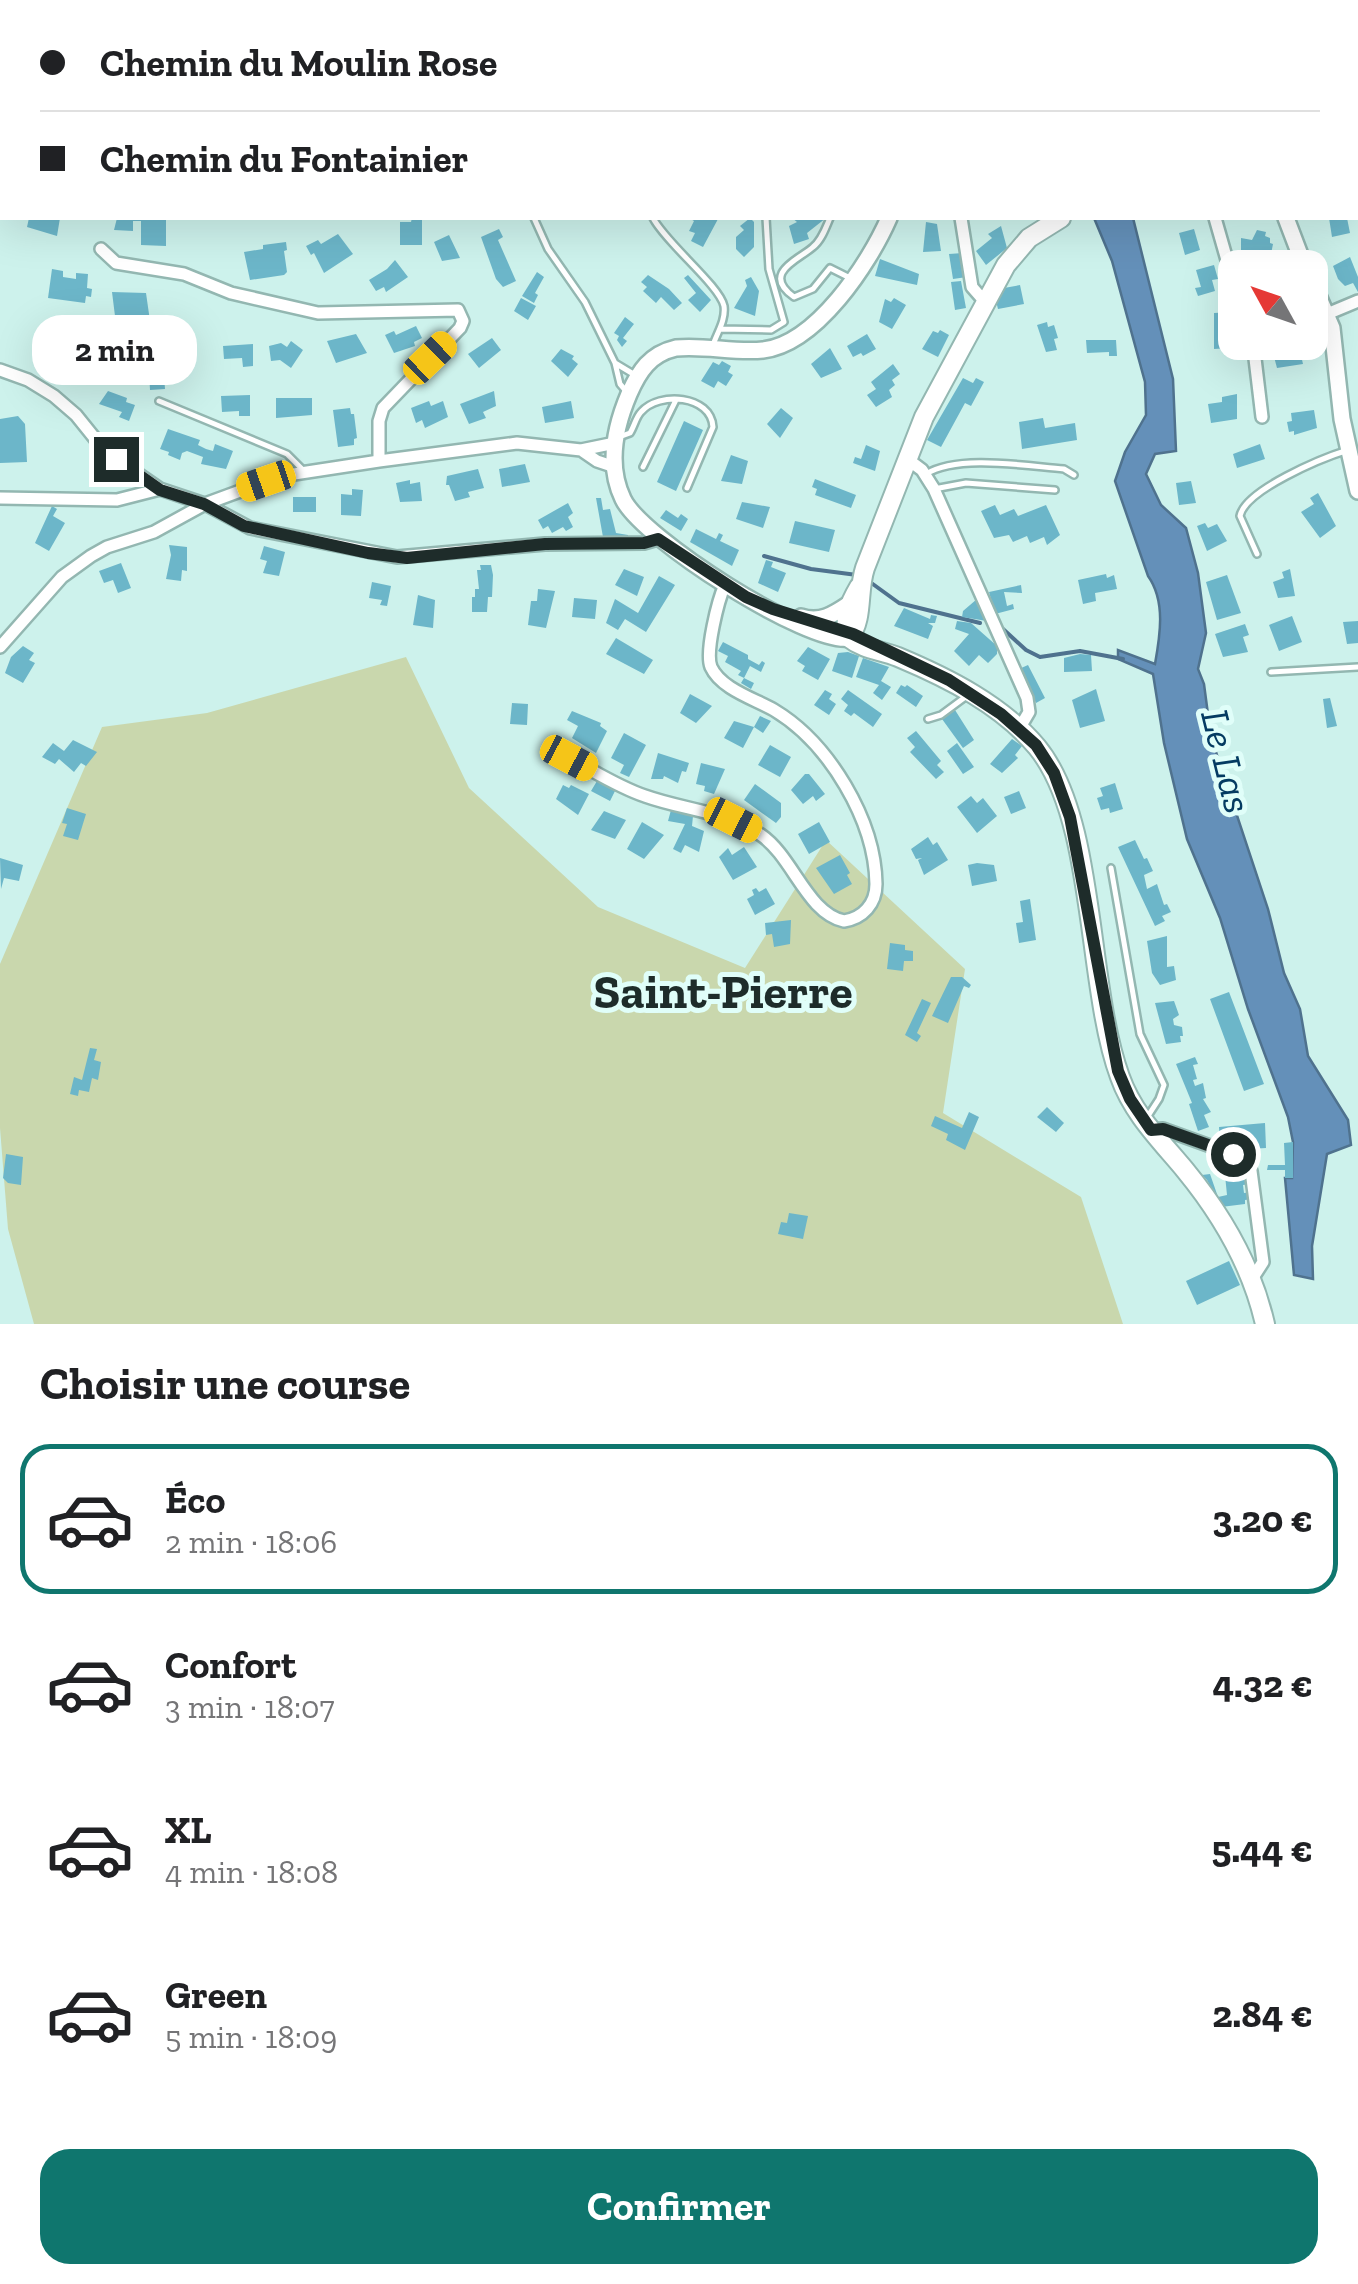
<!DOCTYPE html>
<html lang="fr">
<meta charset="utf-8">
<style>
body{margin:0;font-family:"Zilla Slab",serif;background:#f2f2f2;color:#202124;height:100vh;display:flex;flex-direction:column;font-size:38px;white-space:nowrap}
*{box-sizing:border-box;margin:0}
p{font-size:32px;color:#757577}
.icon{flex:none;width:55px;height:55px;fill:none;stroke:currentColor;stroke-width:2;stroke-linecap:round;stroke-linejoin:round}
.map{position:relative;height:1324px;overflow:hidden}
.sheet{display:flex;flex-direction:column;background:#fff;flex:1}
.sheet>*{flex:none}
.hud{position:absolute;left:0px;top:0px;width:1360px;height:220px;box-shadow:0 10px 40px #0002;display:grid;align-content:center;height:220px;padding:0 40px;background:#fff}
.needle{width:65px;rotate:310deg}
.controls{position:absolute;left:1218px;top:250px;display:grid;gap:20px}
.controls a{display:grid;place-items:center;width:110px;height:110px;border-radius:20px;background:#fff;box-shadow:0 10px 40px #0002;font-size:50px}
.end{position:absolute;width:45px;height:45px;margin:-22px;border:12px solid #1e2c2a;background:#fff;box-shadow:0 0 0 5px #fff}
.from{border-radius:50%}
.bubble{position:absolute;height:70px;border-radius:30px;background:#fff;box-shadow:0 10px 40px #0002;font-size:32px;font-weight:700;line-height:70px;text-align:center}
.car{position:absolute;width:30px;height:60px;margin:-30px -15px;border-radius:12px;box-shadow:0 0 8px 2px #0007;background:linear-gradient(#f5c518 24%,#345 0 40%,#f5c518 0 76%,#345 0 86%,#f5c518 0)}
.hud b{display:flex;align-items:center;gap:35px;height:95px;font-size:38px}
.hud b+b{border-top:2px solid #e0e0e0}
.hud i{width:25px;height:25px;background:#202124}
ul{padding:0;list-style:none}
li{display:flex;align-items:center;gap:30px;height:150px;margin:0 20px 15px;padding:0 20px;border:5px solid transparent;border-radius:30px}
li div{flex:1}
li b{display:block;font-size:38px}
li em{font-style:normal;font-weight:700}
li.on{border-color:#0f766e}
li>.icon{width:90px;height:90px;stroke-width:1.5}
h2{padding:0 40px;font-size:45px;line-height:120px}
.cta{display:flex;gap:20px;margin-top:auto;padding:20px 40px}
.cta a{flex:1;height:115px;border-radius:30px;background:#0f766e;color:#fff;font-size:40px;font-weight:700;line-height:115px;text-align:center}
.map>svg:first-child{display:block}
</style>
<div class="map">
<svg width="1358" height="1324" viewBox="0 0 1358 1324">
<rect width="100%" height="100%" fill="#cdf2ec"/>
<!-- green -->
<path fill="#c9d7ad" d="M406,657L469,788L598,907L745,968L826,840L965,969L943,1113L1081,1197L1123,1324H34L8,1229L0,1128V964L102,727L207,713Z"/>
<!-- water -->
<path fill="#6490b9" stroke="#4f728e" stroke-width="2.5" d="M1094,218H1133L1173,379L1176,451L1155,454L1146,474L1161,505L1186,528L1198,573L1206,633L1198,669L1204,684L1211,737L1268,909L1284,973L1300,1009L1308,1056L1348,1120L1351,1145L1327,1154L1312,1246L1313,1279L1294,1275L1285,1178H1292L1293,1142L1288,1117L1248,1009L1220,918L1187,839L1164,743L1153,674L1118,659V650L1155,664C1160,636 1166,601 1148,576L1115,481L1125,452L1146,415L1145,382L1112,261Z"/>
<g fill="none" stroke-linecap="round" stroke-linejoin="round">
<!-- stream -->
<path stroke="#4f728e" stroke-width="4" d="M764,556L811,569L857,575
M870,582L899,603L980,623
M1003,629L1026,650L1040,657L1080,651L1123,659"/>
</g>
<!-- building -->
<path fill="#6cb6c9" d="M29,218H60L57,236L27,227Z
M117,218H141V221H133V231L114,230Z
M141,218H166V246L141,245Z
M412,218L422,219V245H400V222H411Z
M689,218L718,219L703,247L691,241L695,233L689,231L694,221Z
M750,218L754,222V247L744,257L736,249V237L744,230L740,226Z
M792,218H826L807,233L809,239L794,244L789,226L797,222Z
M1329,218H1347L1350,233L1332,237Z
M926,222L937,224L941,251L923,252Z
M1001,226L1007,248L986,265L976,251L992,238L988,234Z
M499,229L503,237L498,240L516,281L503,287L496,279L481,237Z
M1194,229L1200,250L1185,255L1179,233Z
M1257,230L1266,232L1265,236L1270,238V243L1273,244L1271,254L1278,255L1277,264L1271,262L1270,268L1249,265L1250,258L1241,256V238L1252,240Z
M338,234L353,254L324,273L314,253L311,255L306,246L318,240L321,244Z
M449,235L460,258L442,261L434,242Z
M286,242L287,250L284,251L287,272L284,275L250,280L244,252L263,249V245Z
M963,253L967,277L953,279L949,254Z
M1350,257L1358,277V292L1353,283L1345,286L1338,279L1333,266Z
M880,259L919,274L917,285L875,276Z
M395,260L408,277L386,292L384,287L376,291L369,280L387,269Z
M1214,265L1218,279L1212,280L1215,291L1198,296L1195,288L1201,287L1196,270Z
M52,269L63,271V277L76,279V273L88,274L87,288L92,289L91,297L86,296L85,303L48,298Z
M537,272L544,277L535,293L538,295L534,303L522,296Z
M648,275L669,289L682,303L674,310L661,297L656,303L643,291L647,287L641,282Z
M688,275L711,300L700,312L688,300L696,293L684,278Z
M751,277L759,291L755,316L734,308L747,286L745,280Z
M961,281L966,308L955,310L951,282Z
M1020,285L1024,304L998,309L996,301L1004,288Z
M112,292L146,293L150,321L116,324Z
M521,298L536,306L528,320L514,311Z
M894,298L906,305L892,329L879,322L885,299L891,302Z
M1232,312L1229,348L1214,349V313Z
M625,317L634,324L623,338L627,341L622,347L617,340L619,336L614,333Z
M1047,322L1048,327L1054,325L1058,338L1054,339L1057,350L1046,352L1037,325Z
M416,326L422,338L414,342L415,346L394,353L385,335L394,331L396,335Z
M940,330L949,335L938,357L922,349L933,331L938,333Z
M356,334L367,353L336,363L327,341Z
M867,334L876,349L863,356L861,353L853,357L847,346Z
M492,338L501,350L479,368L468,354Z
M1086,340H1116L1117,356H1109V352L1087,353Z
M291,341L303,350L291,368L280,360L271,361L269,346L281,343L287,347Z
M253,344V366L243,367L242,358L224,359L223,346Z
M63,346L75,351L73,357L84,362L81,367L86,368L80,383L54,368Z
M146,347L147,366L156,365L157,376L164,375L165,389L150,390L149,372L140,373L141,376H118L121,353Z
M1299,347L1303,364L1277,368L1273,353Z
M830,348L842,369L821,378L811,364Z
M561,349L574,356L572,359L578,364L568,377L551,361Z
M164,352L195,353L194,365L172,364L171,370H165Z
M722,361L731,366L728,372L733,375L726,386L718,381L714,388L701,381L713,362L719,365Z
M893,364L900,374L892,380L895,385L889,390L892,397L876,407L867,395L876,389L871,382Z
M963,378L973,383L976,378L984,382L971,406L965,403L941,447L927,440Z
M108,391L127,398L126,402L135,405L129,421L119,417L122,412L99,404Z
M494,391L496,406L483,412L486,418L469,424L460,404Z
M1237,394V419L1211,423L1208,404L1222,402V397Z
M250,395V416H239V411L222,412L221,396Z
M276,398H312V415L276,418Z
M429,401L431,406L443,401L448,417L425,428L422,420L416,423L411,408Z
M571,401L574,418L545,423L542,407Z
M350,408L351,414H354L357,438L354,439V445L338,447L333,410Z
M781,408L793,418L780,438L767,424Z
M1314,410L1317,428L1294,435V431L1289,432L1287,422L1292,421L1291,413Z
M18,416L25,424L27,462L0,463V419Z
M1043,418L1045,428L1075,423L1077,440L1022,449L1019,422Z
M684,421L703,430L676,491L657,482Z
M168,429L200,440L198,445L206,449L213,451L215,444L233,451L226,469L201,464L203,457L187,451L182,453L180,460L168,455L169,452L160,449Z
M1260,444L1265,459L1237,468L1233,454Z
M866,445L880,451L875,471L853,463L855,457L861,459Z
M731,455L748,461L742,484L721,481Z
M525,464L530,482L502,487L499,469Z
M478,469L484,488L468,492L470,497L455,501L449,485H446L447,476Z
M815,479L856,495L851,508L815,495L817,489L812,487Z
M410,480V484L420,482L422,501L400,502L396,483Z
M1191,481L1196,503L1179,505L1176,483Z
M352,489L363,490L361,516L341,515V494L352,495Z
M1318,493L1336,526L1320,538L1301,512L1314,504L1310,498Z
M293,497H316V512H293Z
M596,498H601L603,510L610,509L616,533L628,535V541L603,537Z
M742,502L770,507L763,528L736,519Z
M568,503L573,513L568,517L573,527L566,531L563,527L552,533L548,526L543,529L538,520Z
M995,505L1000,515L1014,509L1018,516L1046,505L1060,535L1047,545L1044,537L1030,543L1027,536L1013,542L1009,535L994,538L981,511Z
M52,506L57,509L53,516L65,523L49,551L35,543Z
M666,510L678,518L681,514L688,519L681,531L660,518Z
M795,521L835,530L829,552L789,543Z
M1205,523L1208,528L1217,524L1227,541L1207,551L1197,526Z
M696,529L716,539L719,533L723,535L720,541L739,550L732,566L690,542Z
M169,545L187,547V571L182,570L181,581L166,579L171,555Z
M264,546L285,552L279,576L263,573L267,561L260,559Z
M766,560L773,562L771,567L786,573L778,592L758,583Z
M121,563L131,588L118,593L113,580L104,583L99,571Z
M480,565H491L493,575L492,597H488L487,612H472V597H475V589H479L477,570H481Z
M624,569L644,577L637,596L615,585Z
M1290,569L1295,596L1278,598L1273,582L1284,578L1282,572Z
M1106,574L1107,578L1114,575L1117,589L1095,593L1096,601L1083,604L1078,580Z
M1227,575L1241,613L1217,620L1206,582Z
M659,576L675,585L646,632L625,619L618,630L606,623L615,599L638,613Z
M372,582L391,586L387,606L380,605L382,600L369,598Z
M1021,585L1022,593L1004,592L1007,606L1013,604L1014,609L995,614L989,592Z
M538,589L555,591L546,628L528,625L531,601H537Z
M418,595L435,600L433,628L413,625Z
M574,598L597,600L595,619L572,617Z
M977,599L987,621L962,617L963,611Z
M904,608L930,619L931,615L937,616L935,623H928L933,626L928,639L894,626Z
M1292,616L1302,642L1279,651L1269,625Z
M957,621L971,623L997,646V654L988,663L979,655L969,666L954,651L969,634L955,629Z
M1358,621V643L1347,644L1343,622Z
M1245,624L1249,635L1243,637L1248,652L1223,657L1215,634Z
M616,638L653,660L644,674L606,654Z
M723,642L748,655V659L759,665L762,661L765,663L761,672L750,666L744,678L754,683L751,689L741,683L744,678L738,675L741,671L725,662L728,656L718,651Z
M23,646L34,653L29,660L35,663L23,683L5,673L11,657Z
M808,647L830,659L818,680L802,671L805,666L797,661Z
M848,652L859,656L852,678L832,671L838,653Z
M1080,654L1091,655L1092,671L1064,672V658Z
M863,658L889,667L881,681L891,687L882,700L873,693L879,685L856,677Z
M1028,665L1045,698L1036,703L1019,669Z
M901,685L905,687L907,685L923,696L916,707L896,693Z
M1096,689L1105,721L1080,728L1072,700Z
M825,690L832,694L829,699L836,704L829,715L814,705Z
M848,690L882,714L873,727L854,713L851,716L844,711L848,705L841,699Z
M690,694L712,706L696,723L680,713Z
M1330,698L1337,726L1327,728L1323,699Z
M512,703L528,704L527,725L510,724Z
M955,710L974,740L963,748L942,719Z
M572,711L601,723L600,726L607,731L596,753L572,738L578,726L567,720Z
M760,716L771,721L763,733L754,727L743,748L724,738L734,721L754,727Z
M916,731L941,761L937,765L944,772L936,779L910,752L915,747L907,738Z
M624,733L646,745L629,777L620,773L624,765L611,758Z
M1012,739L1022,746L1015,755L1018,758L1002,773L990,764Z
M73,740L97,752L86,766L81,763L74,772L59,759L55,764L42,757L53,743L64,751Z
M957,743L974,767L963,774L947,751Z
M770,745L791,757L780,777L758,765Z
M658,753L689,763L686,772L682,771L678,783L664,776L663,779H651Z
M701,763L725,769L714,794L704,791L705,786L696,784Z
M805,774H809L825,794L816,801L813,796L803,804L791,790Z
M597,781L615,791L610,801L591,791Z
M1115,783L1123,809L1110,813L1109,808L1101,810L1097,798L1103,796L1100,788Z
M755,784L781,803V817L776,823L744,800Z
M563,785L569,788L571,785L589,794L578,815L556,799Z
M1019,791L1026,808L1011,814L1004,797Z
M971,796L977,803L983,798L997,816L977,833L957,807Z
M67,808L86,814L78,840L63,836L67,824L62,823Z
M671,810L693,816L692,826L704,831L699,852L685,845L681,853L673,849L685,824L668,821Z
M604,811L626,820L615,839L591,830Z
M642,822L664,835L644,859L627,849Z
M819,822L830,842L809,854L798,834Z
M928,837L933,845L937,842L948,860L924,875L918,860L922,858L916,859L911,849Z
M1135,840L1144,859L1147,858L1153,871L1144,875L1147,889L1157,884L1164,905L1167,904L1171,912L1162,916L1165,921L1155,926L1118,847Z
M744,847L757,867L733,880L719,857L728,848L732,855Z
M840,855L850,873L847,875L852,884L834,894L816,868Z
M0,858L23,865L19,881L4,878L1,889Z
M977,863L994,865L997,881L972,886L968,865Z
M756,888L759,892L766,888L775,904L755,915L747,899L754,895L752,890Z
M1030,899L1036,940L1019,943L1016,923L1023,922L1020,901Z
M791,920L790,944L774,947L772,934L766,935L765,923Z
M1167,936V967L1174,966L1176,980L1160,985L1152,973L1147,941Z
M890,943L905,945V950L913,951V961H904L903,971L887,969Z
M951,977H962L971,985L969,988L964,986L948,1023L932,1016Z
M1229,992L1264,1084L1244,1091L1210,999Z
M922,999L931,1003L917,1033L921,1036L917,1042L905,1035Z
M1174,1001L1179,1015L1173,1019L1174,1025L1182,1027L1183,1036H1180L1181,1042L1166,1044L1155,1003Z
M90,1048L97,1049L94,1060L101,1062L98,1080L92,1078L89,1092L79,1090L78,1096L70,1094L74,1077L82,1080Z
M1195,1057L1198,1064L1193,1065L1197,1079L1193,1080L1195,1086L1203,1083L1206,1098L1203,1099L1211,1112L1204,1115L1209,1127L1198,1131L1189,1104L1192,1103L1176,1064Z
M1047,1107L1064,1123L1056,1132L1037,1117Z
M969,1112L979,1117L965,1150L946,1140L948,1134L931,1126L935,1116L962,1128Z
M1265,1123L1266,1148L1233,1150V1142L1220,1143L1219,1127Z
M1293,1142V1178H1285V1170H1267L1268,1165H1285L1284,1143Z
M6,1154L23,1157L21,1185L8,1183L3,1178Z
M1216,1156L1233,1160L1235,1174L1249,1172L1251,1184L1243,1185L1244,1193L1252,1192V1199L1245,1200V1204L1221,1207L1207,1180L1202,1175L1210,1174L1218,1197L1227,1195L1225,1175L1219,1176Z
M789,1213L808,1216L803,1239L778,1234L781,1222L787,1223Z
M1229,1261L1240,1285L1197,1305L1186,1281Z"/>
<g fill="none" stroke-linecap="round" stroke-linejoin="round">
<defs>
<path id="lane" d="M534,218L548,249L585,302L615,363
M653,218C666,243 720,286 724,306C726,320 717,333 713,345
M830,218C826,227 822,240 813,247C800,259 760,273 794,297L813,289L830,268L848,277
M720,329L771,330L784,322L769,269L766,218
M626,391L620,384L615,363L635,375
M159,401L287,454L303,470
M619,437L630,433C634,427 636,417 641,412C659,391 711,395 713,427L687,488
M643,467L676,400
M926,474C958,454 1026,466 1064,469L1074,475
M934,489L966,483L1055,490
M1257,554L1240,516C1245,490 1322,458 1348,450
M1271,672L1358,667
M928,719L941,715L968,695
M1111,868L1140,1034L1164,1085L1159,1099L1146,1119"/>
<path id="street" d="M934,0L935,2
M961,218L972,287L986,303
M1215,218L1235,288
M101,249L116,263L184,274L231,293L318,313L458,310L463,321L460,328L383,408L379,421V461L517,443L581,450
M1327,314L1358,301
M1253,342L1262,417
M0,370L28,380L54,396L76,415L105,451L160,489
M906,458L922,470L934,489L1027,698L1029,712L1019,729
M615,467L597,461L581,450L615,443
M0,498L117,500L160,489L205,504L281,476L379,461
M0,647L62,577L91,556L107,547L154,532L205,504L250,528L397,557L545,544L644,543L658,539
M569,758C594,771 618,787 645,796C684,810 725,811 761,835C793,857 807,913 844,921C863,918 876,904 876,884C875,820 829,743 774,710C755,699 721,689 711,667C705,652 718,600 725,585
M1151,1130L1163,1129L1238,1156L1251,1171L1263,1262L1252,1279"/>
<path id="secondary" d="M873,0L874,2
M1286,218L1305,268
M1310,277L1332,328L1342,419L1358,491
M801,617C820,623 833,615 849,604
M849,638C809,645 642,539 623,499C607,466 615,427 629,394C639,371 650,354 676,348C705,345 734,353 763,350C816,344 869,264 889,218"/>
<path id="primary" d="M1212,0L1213,2
M859,587C849,604 843,618 849,638C864,650 881,650 898,657C948,678 1002,705 1037,747C1097,820 1086,985 1120,1077C1133,1114 1161,1141 1185,1170C1222,1215 1252,1267 1265,1324
M849,638C864,618 857,592 865,568L924,417L1006,265L1029,238L1061,218"/>
</defs>
<!-- lane casing -->
<use href="#lane" stroke="#93b7b1" stroke-width="10"/>
<!-- street casing -->
<use href="#street" stroke="#93b7b1" stroke-width="16"/>
<!-- secondary casing -->
<use href="#secondary" stroke="#93b7b1" stroke-width="20"/>
<!-- primary casing -->
<use href="#primary" stroke="#93b7b1" stroke-width="22"/>
<!-- lane -->
<use href="#lane" stroke="#fff" stroke-width="5"/>
<!-- street -->
<use href="#street" stroke="#fff" stroke-width="11"/>
<!-- secondary -->
<use href="#secondary" stroke="#fff" stroke-width="15"/>
<!-- primary -->
<use href="#primary" stroke="#fff" stroke-width="18"/>
</g>
<g fill="none" stroke-linecap="round" stroke-linejoin="round">
<!-- route -->
<path stroke="#1e2c2a" stroke-width="12" d="M116,459L160,490L204,504L244,526L368,553L407,558L545,544L644,543L658,539L746,597L773,609L853,634L949,680L1001,714L1036,745L1054,773L1070,817L1118,1071L1130,1099L1151,1130L1163,1129L1233,1154"/>
</g>
<g text-anchor="middle" dominant-baseline="central" stroke-width="10" stroke-linejoin="round" paint-order="stroke">
<!-- water labels -->
<g font-size="40" font-style="italic" fill="#043b62" stroke="#e0fef9">
<text transform="translate(1227 761) rotate(76)">Le Las</text>
</g>
<!-- district labels -->
<g font-size="48" font-weight="bold" fill="#1e2c2a" stroke="#e0fef9">
<text x="723" y="991">Saint-Pierre</text>
</g>
</g>
</svg>
<div class="controls">
<a><svg class="needle" viewBox="-14 -14 28 28"><path d="M0-13l5 13h-10z" fill="#e53935"/><path d="M0 13l5-13h-10z" fill="#757577"/></svg></a>
</div>
<i class="end from" style="left:1233px;top:1154px"></i>
<i class="end" style="left:116px;top:459px"></i>
<div class="bubble" style="left:32px;top:315px;width:165px">2 min</div>
<i class="car" style="left:430px;top:358px;rotate:46deg"></i>
<i class="car" style="left:266px;top:481px;rotate:251deg"></i>
<i class="car" style="left:569px;top:758px;rotate:118deg"></i>
<i class="car" style="left:733px;top:820px;rotate:117deg"></i>
<div class="hud">
<b><i class="from"></i>Chemin du Moulin Rose</b>
<b><i></i>Chemin du Fontainier</b>
</div>
</div>
<section class="sheet">
<h2>Choisir une course</h2>
<ul>
<li class="on"><svg class="icon" aria-label="car" viewBox="0 0 24 24"><path d="M5 17H2v-5l4-1 3-4h7l3 4 3 1v5h-3M9 17h6M6 11h13"/><circle cx="7" cy="17" r="2"/><circle cx="17" cy="17" r="2"/></svg><div><b>Éco</b><p>2 min · 18:06</p></div><em>3.20 €</em></li>
<li><svg class="icon" aria-label="car" viewBox="0 0 24 24"><path d="M5 17H2v-5l4-1 3-4h7l3 4 3 1v5h-3M9 17h6M6 11h13"/><circle cx="7" cy="17" r="2"/><circle cx="17" cy="17" r="2"/></svg><div><b>Confort</b><p>3 min · 18:07</p></div><em>4.32 €</em></li>
<li><svg class="icon" aria-label="car" viewBox="0 0 24 24"><path d="M5 17H2v-5l4-1 3-4h7l3 4 3 1v5h-3M9 17h6M6 11h13"/><circle cx="7" cy="17" r="2"/><circle cx="17" cy="17" r="2"/></svg><div><b>XL</b><p>4 min · 18:08</p></div><em>5.44 €</em></li>
<li><svg class="icon" aria-label="car" viewBox="0 0 24 24"><path d="M5 17H2v-5l4-1 3-4h7l3 4 3 1v5h-3M9 17h6M6 11h13"/><circle cx="7" cy="17" r="2"/><circle cx="17" cy="17" r="2"/></svg><div><b>Green</b><p>5 min · 18:09</p></div><em>2.84 €</em></li>
</ul>
<div class="cta"><a>Confirmer</a></div>
</section>
